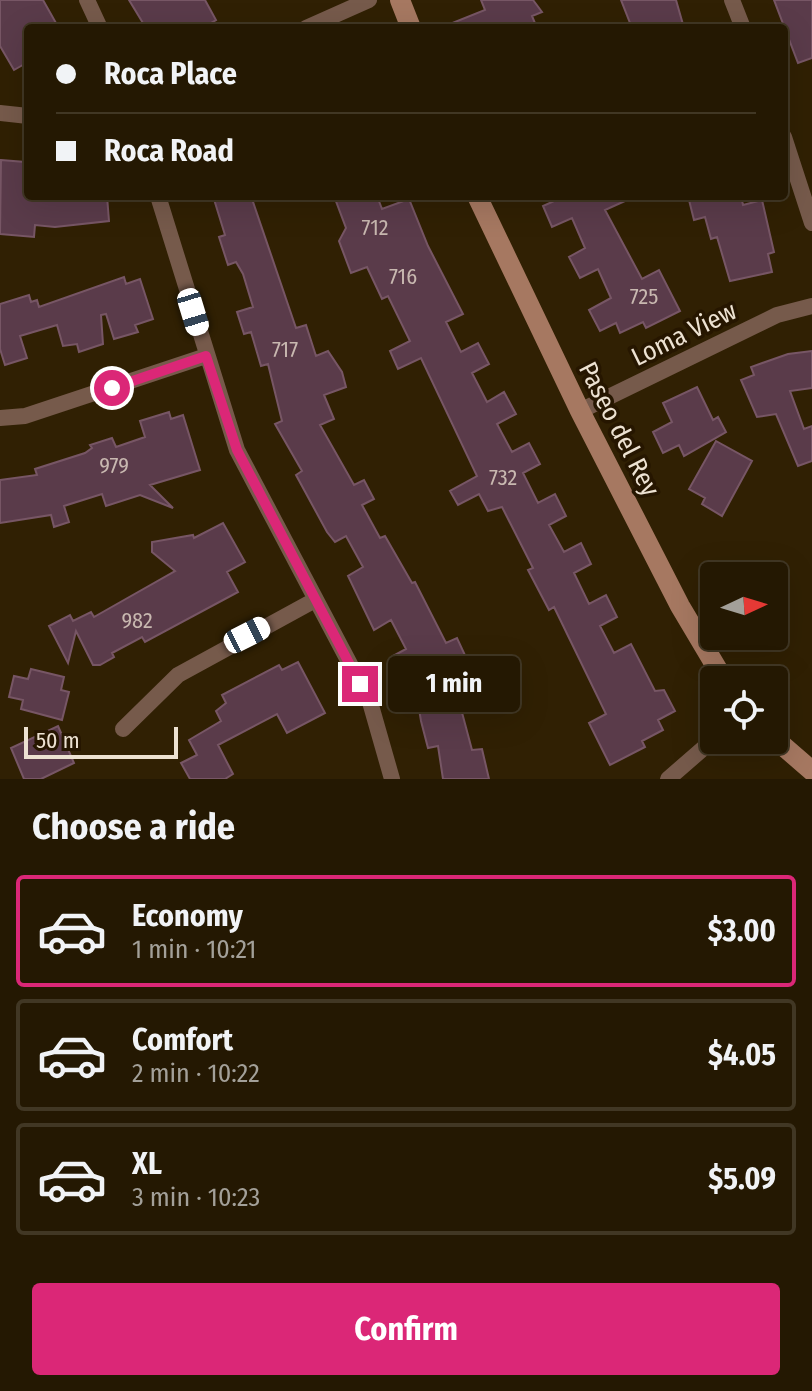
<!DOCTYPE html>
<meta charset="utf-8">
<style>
body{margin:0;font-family:"Fira Sans Condensed",sans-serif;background:#2c210c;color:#f1f3f6;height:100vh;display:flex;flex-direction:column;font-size:30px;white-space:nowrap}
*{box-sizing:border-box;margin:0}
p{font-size:26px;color:#a3a099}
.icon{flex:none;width:44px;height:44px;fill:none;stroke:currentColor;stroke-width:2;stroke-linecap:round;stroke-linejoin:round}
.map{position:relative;height:779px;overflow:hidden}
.side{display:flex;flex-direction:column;background:#241802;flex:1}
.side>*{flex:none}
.hud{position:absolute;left:24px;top:24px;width:764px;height:176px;border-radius:8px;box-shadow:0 8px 32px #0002,0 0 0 2px #413724;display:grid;align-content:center;height:176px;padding:0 32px;background:#241802}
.needle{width:52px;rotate:86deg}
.tools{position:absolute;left:700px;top:562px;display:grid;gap:16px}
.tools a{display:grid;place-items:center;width:88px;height:88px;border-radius:8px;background:#241802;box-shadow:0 8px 32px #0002,0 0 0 2px #413724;font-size:40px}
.scale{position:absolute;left:24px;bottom:20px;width:154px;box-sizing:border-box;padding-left:8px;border:4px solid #ede2d2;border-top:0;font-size:22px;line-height:28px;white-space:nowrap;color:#ede2d2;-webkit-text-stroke:6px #261600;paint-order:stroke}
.end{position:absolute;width:36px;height:36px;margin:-18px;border:10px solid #db2777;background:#fff;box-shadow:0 0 0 4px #fff}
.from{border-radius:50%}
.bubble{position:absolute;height:56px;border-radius:8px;background:#241802;box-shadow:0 8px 32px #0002,0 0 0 2px #413724;font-size:26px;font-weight:700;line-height:56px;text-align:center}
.car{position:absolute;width:24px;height:48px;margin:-24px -12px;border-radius:10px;box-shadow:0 0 6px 2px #0007;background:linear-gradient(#fff 24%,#345 0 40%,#fff 0 76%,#345 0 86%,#fff 0)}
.hud b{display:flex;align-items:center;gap:28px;height:76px;font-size:30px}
.hud b+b{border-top:2px solid #413724}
.hud i{width:20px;height:20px;background:#f1f3f6}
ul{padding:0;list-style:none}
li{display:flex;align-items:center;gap:24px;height:112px;margin:0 16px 12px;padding:0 16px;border:4px solid #413724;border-radius:8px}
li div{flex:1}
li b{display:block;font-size:30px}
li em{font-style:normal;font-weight:700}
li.active{border-color:#db2777}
li>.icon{width:72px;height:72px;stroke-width:1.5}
h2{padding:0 32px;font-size:36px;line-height:96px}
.primary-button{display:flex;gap:16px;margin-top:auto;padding:16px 32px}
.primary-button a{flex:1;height:92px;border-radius:8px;background:#db2777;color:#fff;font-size:32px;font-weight:700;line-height:92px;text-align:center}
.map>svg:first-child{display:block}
</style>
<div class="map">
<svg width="812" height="779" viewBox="0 0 812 779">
<rect width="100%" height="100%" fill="#302003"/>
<!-- building -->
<path fill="#5a3b4a" stroke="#775665" stroke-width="2" d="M0,0H43L56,23L46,28H28V62L14,70L0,46Z
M129,0H205L216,20L202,28H146Z
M481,0H533L542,12L532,16L537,28H440L485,10Z
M621,0H676L684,28H632Z
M774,0H812V58L798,63Z
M1,160L25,162L28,196H107L109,221L55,227L35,225L34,237L0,234Z
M213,196H251L296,328L306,325L316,356L328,351L342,372L346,387L324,395L334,419L320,425L354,485L364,480L374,499L362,505L380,538L385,536L412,583L415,582L446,643L457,638L470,666L452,675L472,750L482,749L489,779H443L438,746L428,748L421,721L419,709L426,707L410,675L404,678L393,656L406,649L391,620L374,630L348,576L363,567L346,536L335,542L327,532L296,475L302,471L275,424L282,421L281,417L268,364L261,366L251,332L244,334L237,312L253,307L243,274L236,262L228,265L219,237L225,235Z
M334,196H377L382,209L409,199L428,246L463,314L446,322L461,352L478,343L489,364L472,373L487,402L504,392L516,414L497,424L512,452L529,443L540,464L523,473L538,503L555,494L566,516L549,525L564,552L581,543L591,564L574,573L589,604L606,595L617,617L600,626L614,653L631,644L655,691L664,690L675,711L658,720L663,730L642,741L645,747L610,765L589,723L606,714L554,607L549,610L528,570L533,568L502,507L488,511L479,494L458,505L450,491L477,476L421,358L398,369L390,351L410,341L388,296L382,299L367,267L351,273L339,241L346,228Z
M565,196H636L605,210L642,279L659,270L680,311L646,328L643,322L620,333L616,323L600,331L589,310L611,298L598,269L580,278L569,257L585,248L572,218L552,227L543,206Z
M688,196H741L743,205L762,200L774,252L768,254L772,272L730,281L717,237L711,239L705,217L694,220Z
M124,277L126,284L140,279L153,319L135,325L138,332L114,339L106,314L101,315L103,344L79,352L77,344L63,346L57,325L20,336L27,358L5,365L0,349V304L29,295L31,302L37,300L39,307Z
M812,351V388L790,391L804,429L812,426V461L798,466L776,414L757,417L741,380L754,375L751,367L788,354Z
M697,387L713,420L718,417L726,432L684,456L679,445L663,453L653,432L672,422L663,403Z
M169,412L171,419L183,415L200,470L150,485L173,508L140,495L106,506L102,494L64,506L69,522L54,527L51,515L0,523V480L37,475L35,469L85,453L92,448L90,445L112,438L116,447L145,437L140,421Z
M716,441L752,461L722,516L702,504L705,498L689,489Z
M223,523L245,562L227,572L238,592L145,642L142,637L112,653L114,657L100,665H93L76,631L68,663L49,626L70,615L73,621L91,612L94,617L175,571L152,552V542L193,535L194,538Z
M298,662L325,713L287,733L277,714L218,745L233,774L225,779H190L181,763L197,755L189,740L221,721L216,711L226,703L222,695L279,665L282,670Z
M31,669L64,677L61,690L69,692L62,720L21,709L23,700L9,697L14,676L28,679Z
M58,726L74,763L41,779H24L11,748Z"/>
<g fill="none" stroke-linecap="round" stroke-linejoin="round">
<!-- street -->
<path stroke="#765a4b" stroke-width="16" d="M87,0L100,28
M732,0L743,28
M306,28L369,0
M0,113L28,116
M784,137L812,223
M158,196L237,450L370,702L392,779
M580,411L777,315L812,306
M0,418L25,416L206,356
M123,729L178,675L315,600
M668,779L714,739"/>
<!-- secondary -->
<path stroke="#a67861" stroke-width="20" d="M400,0L411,28
M477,196L580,411L680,606L724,680
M774,738L812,771"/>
</g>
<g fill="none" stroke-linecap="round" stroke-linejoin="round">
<!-- route -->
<path stroke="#db2777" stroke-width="10" d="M112,388L206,356L237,450L360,684"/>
</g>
<g text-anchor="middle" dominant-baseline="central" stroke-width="7" stroke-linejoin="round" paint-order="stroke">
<!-- number labels -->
<g font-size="22" fill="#c8b8b0">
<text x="375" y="227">712</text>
<text x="403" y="276">716</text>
<text x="644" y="296">725</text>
<text x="285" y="349">717</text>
<text x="114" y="465">979</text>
<text x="503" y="477">732</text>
<text x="137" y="620">982</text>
</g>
<!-- street labels -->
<g font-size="26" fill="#ede2d2" stroke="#261600">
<text transform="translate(684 334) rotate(-26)">Loma View</text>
<text transform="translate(619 429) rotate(63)">Paseo del Rey</text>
</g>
</g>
</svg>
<div class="tools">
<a><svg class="needle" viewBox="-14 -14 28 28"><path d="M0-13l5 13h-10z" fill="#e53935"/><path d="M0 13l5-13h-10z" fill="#a3a099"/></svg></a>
<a><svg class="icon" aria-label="locate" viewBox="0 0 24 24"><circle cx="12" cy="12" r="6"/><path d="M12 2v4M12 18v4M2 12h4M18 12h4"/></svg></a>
</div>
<div class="scale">50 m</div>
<i class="end from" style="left:112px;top:388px"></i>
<i class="end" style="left:360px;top:684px"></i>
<div class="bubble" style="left:388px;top:656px;width:132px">1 min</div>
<i class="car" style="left:193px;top:312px;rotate:163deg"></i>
<i class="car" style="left:247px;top:635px;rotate:63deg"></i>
<div class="hud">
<b><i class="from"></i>Roca Place</b>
<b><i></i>Roca Road</b>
</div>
</div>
<section class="side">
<h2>Choose a ride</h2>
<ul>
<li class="active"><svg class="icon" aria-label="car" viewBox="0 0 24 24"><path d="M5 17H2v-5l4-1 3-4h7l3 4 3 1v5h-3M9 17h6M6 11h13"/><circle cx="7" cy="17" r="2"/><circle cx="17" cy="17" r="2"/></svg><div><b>Economy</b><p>1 min · 10:21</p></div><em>$3.00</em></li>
<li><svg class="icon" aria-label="car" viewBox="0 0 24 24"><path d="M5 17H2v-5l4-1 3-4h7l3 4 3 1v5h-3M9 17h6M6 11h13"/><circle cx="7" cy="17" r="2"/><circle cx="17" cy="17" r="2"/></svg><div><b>Comfort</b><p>2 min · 10:22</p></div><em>$4.05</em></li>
<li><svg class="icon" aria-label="car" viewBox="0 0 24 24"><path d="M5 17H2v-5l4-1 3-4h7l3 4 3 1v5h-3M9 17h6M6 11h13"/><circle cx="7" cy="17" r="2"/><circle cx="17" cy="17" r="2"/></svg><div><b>XL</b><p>3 min · 10:23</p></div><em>$5.09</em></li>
</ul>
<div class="primary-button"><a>Confirm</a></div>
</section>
